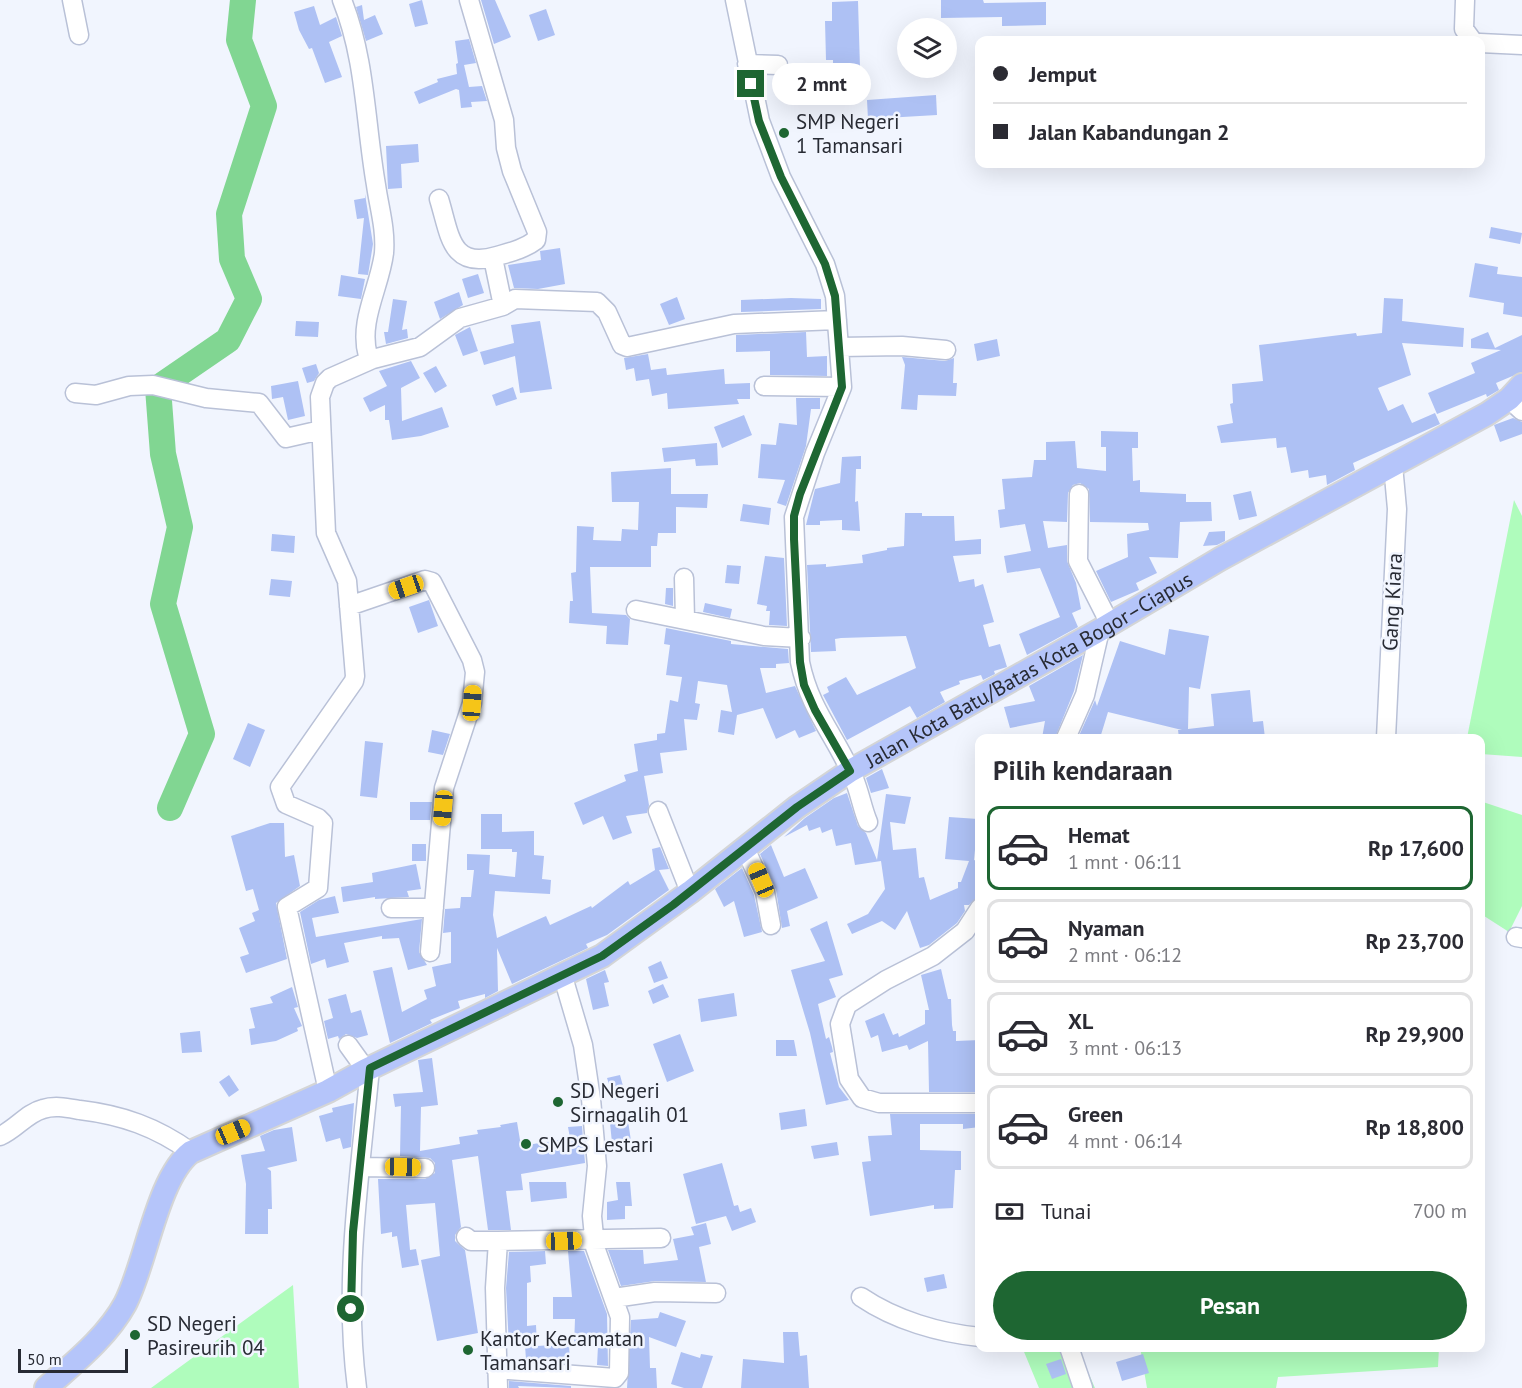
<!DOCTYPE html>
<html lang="id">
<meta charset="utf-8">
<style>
body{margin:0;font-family:"PT Sans",sans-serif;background:#f7f7f7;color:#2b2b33;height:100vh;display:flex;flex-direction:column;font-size:22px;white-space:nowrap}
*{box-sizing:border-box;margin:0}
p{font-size:20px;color:#7c7c81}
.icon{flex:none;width:33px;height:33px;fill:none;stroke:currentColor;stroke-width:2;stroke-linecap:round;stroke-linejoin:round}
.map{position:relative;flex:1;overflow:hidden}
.details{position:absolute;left:975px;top:734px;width:510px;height:618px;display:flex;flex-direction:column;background:#fff;border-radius:12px;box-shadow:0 6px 24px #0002}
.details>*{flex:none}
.hud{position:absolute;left:975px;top:36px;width:510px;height:132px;border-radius:12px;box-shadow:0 6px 24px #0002;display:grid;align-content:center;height:132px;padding:0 18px;background:#fff}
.buttons{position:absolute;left:897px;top:18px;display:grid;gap:12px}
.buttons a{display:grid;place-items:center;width:60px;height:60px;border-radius:50%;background:#fff;box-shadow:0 6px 24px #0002;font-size:30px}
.scale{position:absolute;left:18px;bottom:15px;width:110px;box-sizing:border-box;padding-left:6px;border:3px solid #282b34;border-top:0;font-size:16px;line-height:21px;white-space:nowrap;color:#282b34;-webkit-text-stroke:4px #f1f5fe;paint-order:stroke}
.end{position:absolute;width:27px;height:27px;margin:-14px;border:8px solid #1e6632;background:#fff;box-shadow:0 0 0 3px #fff}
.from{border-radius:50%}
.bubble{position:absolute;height:42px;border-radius:21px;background:#fff;box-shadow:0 6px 24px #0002;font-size:20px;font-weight:600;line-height:42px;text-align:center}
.car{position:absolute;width:18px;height:36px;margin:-18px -9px;border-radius:8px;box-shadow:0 0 4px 2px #0007;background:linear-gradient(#f5c518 24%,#345 0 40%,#f5c518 0 76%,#345 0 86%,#f5c518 0)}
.hud b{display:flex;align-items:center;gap:21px;height:57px;font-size:22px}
.hud b+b{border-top:2px solid #e1e1e2}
.hud i{width:15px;height:15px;background:#2b2b33}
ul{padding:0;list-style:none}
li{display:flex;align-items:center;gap:18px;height:84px;margin:0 12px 9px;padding:0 6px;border:3px solid #e1e1e2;border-radius:12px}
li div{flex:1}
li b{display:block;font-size:22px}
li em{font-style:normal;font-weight:600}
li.active{border-color:#1e6632}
li>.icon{width:54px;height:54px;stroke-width:1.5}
h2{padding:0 18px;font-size:27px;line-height:72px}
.pay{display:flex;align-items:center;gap:15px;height:66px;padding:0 18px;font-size:22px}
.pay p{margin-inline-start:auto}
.button{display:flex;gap:12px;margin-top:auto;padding:12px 18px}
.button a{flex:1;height:69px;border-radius:36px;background:#1e6632;color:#fff;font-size:24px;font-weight:600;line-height:69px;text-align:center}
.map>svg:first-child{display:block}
</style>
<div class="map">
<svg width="1522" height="1388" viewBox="0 0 1522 1388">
<rect width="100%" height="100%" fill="#f1f5fe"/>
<!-- green -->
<path fill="#affcbc" d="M1514,500L1522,516V757L1481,754L1480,738H1467Z
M1480,801L1522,815V906L1509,932L1481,914Z
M293,1285L299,1388H151Z
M1022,1347H1077L1095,1388H1039Z
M1140,1347H1439L1438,1367L1278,1377L1276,1388H1147Z"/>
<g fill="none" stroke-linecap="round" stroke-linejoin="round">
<!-- river -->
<path stroke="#81d692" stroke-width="26" d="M170,808L202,734L163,604L180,527L163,454L158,388L228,340L249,299L232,259L229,214L264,106L239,40L243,0"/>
</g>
<!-- building -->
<path fill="#aec1f4" d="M422,0L428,24L415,27L409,4Z
M481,0H495L511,37L494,44Z
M941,0H983L984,3L1046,2V25L1002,26V17L941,18Z
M858,1L860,68H833V60H826L825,21H832V2Z
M362,5L364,20L375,15L383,34L366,41L356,7Z
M314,6L320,25L336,17L342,36L329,42L342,77L325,83L312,48L309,49L299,30L294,12Z
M546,9L555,35L538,41L529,15Z
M469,39L476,63L464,65L469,87L482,86L487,101L471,102L472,107L461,108L459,90L456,89L419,104L414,92L438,82L437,79L457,74L456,64L458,63L455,41Z
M936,95L937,115L868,119L867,100Z
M418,144L419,162L401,164L402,188L388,189L386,146Z
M365,194L373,244L368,275L358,274L364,218L357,219L354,200L365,198Z
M1491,227L1522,233L1520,244L1489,238Z
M560,248L565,284L538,289L514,288L508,265L541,260L540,251Z
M1475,263L1498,267L1497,274L1522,277V317L1503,314L1504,303L1469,297Z
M478,274L484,293L468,298L462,279Z
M341,275L365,279L361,299L338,296Z
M459,292L463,305L440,319L434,302Z
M677,297L685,319L669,325L660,304Z
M791,298L821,299V309L741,312V300Z
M1384,298L1403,299L1402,321L1464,328L1463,347L1402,343L1411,375L1378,388L1388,411L1403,404L1412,423L1435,413L1440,424L1353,463L1355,470L1327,485L1326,475L1309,478L1308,470L1291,473L1286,447L1277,448L1276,438L1221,443L1217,426L1233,423L1230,404L1233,403L1232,384L1263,381L1259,345L1356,333L1357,336L1382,333Z
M393,299L407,301L402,330L407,329L408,338L386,344L384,332H388Z
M296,321L319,322L318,337L295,336Z
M540,321L552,389L520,393L515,356L484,365L480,352L514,343L511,325Z
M470,327L478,351L463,356L455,335Z
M806,332L807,357L827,356V376L770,375V351L736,352V335Z
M1488,332L1495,348L1522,335V372L1496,383L1499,390L1487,397L1486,394L1437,414L1428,393L1475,373L1471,363L1501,350L1471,348V339Z
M997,339L1000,356L977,361L974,344Z
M648,354L651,370L666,368L667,375L724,369L725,384L750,383V399H737L739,404L668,409L667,393L652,396L649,379L636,381L634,368L626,370L624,358Z
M902,357L945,361L954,358L953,383H957L956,396L918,395L917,410L901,409L905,365Z
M411,361L420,378L401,388L402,421L442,407L449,427L421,436L392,440L389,420H385V405L370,412L363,398L387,386L379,371Z
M316,364L319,373L314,381L307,383L302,368Z
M436,366L447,386L435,393L423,373Z
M298,381L305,416L288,420L283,397L272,399L271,386Z
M513,387L517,399L496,406L492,395Z
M796,398H820V409H811L806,446L786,506L777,503L785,480L758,478L761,444L776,445L779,423L797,425Z
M744,415L752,435L722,448L714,427Z
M1513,418L1522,422V434L1500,442L1494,425Z
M1101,431L1138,432V448H1132L1133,481L1140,480V492L1186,494V502H1211L1212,521L1180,522L1178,558L1149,557L1157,573L1136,583L1139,590L1111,602L1096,571L1128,557L1127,534L1149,530L1148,523L1090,522L1089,489L1080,483L1073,485L1068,493L1067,522L1043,521L1048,548L1067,545V561L1076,583L1081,609L1072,613L1078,627L1027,655L1019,634L1060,617L1040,568L1007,573L1004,556L1031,551L1025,524L1000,528L998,510L1005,509L1002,479L1032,477L1034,460H1046V442L1075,441L1077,468L1106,471V447H1101Z
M717,443L718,465L696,466L695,459L664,462L662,448Z
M861,456V469H856L855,502L858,501L860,531L842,530V520L820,521V525H806L815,489L840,483L842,457Z
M671,468V494H708L707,508L676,507V533H658L657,546H651V567H590L592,613L626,615L630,619L628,645L606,644L607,626L569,623L570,601H573L571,573L576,572L577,526L594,527L593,540L621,541L622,529L638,530L639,502H612L611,472Z
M1251,491L1257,516L1239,520L1233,495Z
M743,504L771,508L769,525L740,521Z
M905,513H922V516H954L955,541L981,539V554L953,556L959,582L974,579L975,587L983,584L994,622L983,625L989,647L1000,644L1007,667L994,671L995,674L983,680L981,675L959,681L960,684L940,692L945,702L917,718L910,706L847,740L823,695L829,692L827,687L846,677L857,695L916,668L906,636L841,638L835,639L836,651L811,652L807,565L826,564V567L863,563L862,555L887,550V548L904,546Z
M1225,531V541L1217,545L1203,546L1209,532Z
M272,534L295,536L294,553L271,551Z
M765,556L784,558L787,626L769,625L770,611H766L767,606L757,604Z
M727,565L741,566L739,584L725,583Z
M271,579L292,581L290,597L269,595Z
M666,588H673V606L665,604Z
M429,600L438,626L418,633L409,607Z
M705,603L732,609L730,618L703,612Z
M666,628L731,641V644L788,649L789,663L776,664V668H760L766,693L795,686L816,731L799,738L795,730L776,739L763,708L737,715L734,735L718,732L721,710L732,712L727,685L698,681L695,703L700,704L697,720L684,719L687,750L660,753L663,773L644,776L649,805L647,813L626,816L632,833L613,840L603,816L583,825L574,803L626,781L624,775L638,771L634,744L657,740V734L665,733L670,700L678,702L682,677L666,675L670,645L664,644Z
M1169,629L1209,636L1200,689L1189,687L1188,729L1214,726L1211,694L1250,690L1253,722L1263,721L1265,738H1179L1178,730H1182L1108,712L1100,738H1078L1095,700L1097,706L1120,641L1165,655Z
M1083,655L1074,691L1055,738H1042L1045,721L1010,728L1004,707L1035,701L1029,686Z
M248,723L265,730L250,767L233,759Z
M432,730L450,734L443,755L428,752Z
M365,741L383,743L377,798L360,796Z
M882,769L889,788L871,793L866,778Z
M847,793L858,826L866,833L877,860L886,794L911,797L905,824L890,822L893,850L916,848L919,878L924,877L930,900L958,888V882H961L969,861L945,859L949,817L978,819L974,860L980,862L977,897L969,905H964L965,911L957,923L929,945L920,948L907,911L895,930L882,921L852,934L847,924L868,914L885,889L881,861L855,865L851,843L836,846L832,829L822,833L820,827L809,831L807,825L784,837L805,818L834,798Z
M410,802H432L430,820H410Z
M481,814H502V832L534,831V855L544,856L542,879L551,880L550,894L495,891L493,915L497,938L546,916L550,925L591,906L592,908L628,881L630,885L655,870L652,849L660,847L669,869L659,870L669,890L607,935L586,944L588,948L512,984L497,948L498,991L485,998V994L458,1001L460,1008L430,1020L432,1023L390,1043L373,971L392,967L402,1012L427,999L424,990L436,986L432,967L451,963V932L443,933L445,909L460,908L461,897H471L474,870H467V854L490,855L489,874L515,877L517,852H512V849H481Z
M270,823H284L285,857L294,855L300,886L276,903L287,959L246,973L240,957L249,954L239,928L255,921L252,913L259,910L253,889L246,891L231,836Z
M412,844H426V861H412Z
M771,845L784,877L805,868L818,898L787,911L790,926L782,928L776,890L760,854Z
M416,864L421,889L407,891L409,897L375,899V897L343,902L341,887L373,882L372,873Z
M742,868L754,895L762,932L744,937L734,901L724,907L715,889Z
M335,896L339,913L312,918L316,937L422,919L419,952L427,965L408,970L399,938L382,939V936L344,943L349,962L327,968L325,959L311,964L300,912L319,900Z
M827,921L843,975L829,979L836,997L818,1004L826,1039L829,1037L832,1047L833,1052L830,1053L839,1087L849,1100L826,1105L810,1033L791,970L825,961L810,929Z
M661,961L668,978L654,983L648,967Z
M941,969L948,999H951L952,1025L953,1031H956V1041L980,1040V1092H929L928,1041L909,1050L907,1045L882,1052L878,1035L871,1038L865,1021L884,1013L893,1035L898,1033L899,1037L925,1024V1010H929L921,975Z
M605,970L609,982L604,983L609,1006L593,1010L586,979Z
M663,984L669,997L653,1004L648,991Z
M292,987L298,1007L294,1008L302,1026L297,1028L298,1031L276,1041L251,1045L249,1029L255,1028L250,1008L273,1003L270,997Z
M734,993L737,1016L701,1022L698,999Z
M346,994L351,1013L361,1010L368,1035L357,1038L346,1034L339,1039L338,1036L328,1039L324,1021L333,1018L328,999Z
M200,1031L202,1052L182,1053L180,1033Z
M680,1034L694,1071L667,1082L653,1044Z
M776,1040H794L797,1056H776Z
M432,1058L438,1105L421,1107L420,1151L460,1144L459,1137L478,1134L477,1130L501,1127L500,1125L517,1122L521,1146L570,1138L568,1127L582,1126L585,1163L521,1174L523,1190L506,1191L511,1230H488L478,1156L452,1160L461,1227L455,1235V1241L465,1250L478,1333L437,1341L421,1260L440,1256L435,1203L406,1205L410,1250L416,1249L419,1265L402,1268L397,1236L392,1237V1232L381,1234L378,1179H425L435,1173V1163L430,1158L400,1156L401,1106L395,1107L393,1094L423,1092L418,1060Z
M229,1075L239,1090L229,1097L219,1082Z
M620,1075L626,1097L614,1100L607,1078Z
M354,1103L351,1147L343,1149L340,1138L326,1142L319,1116L333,1112L332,1108Z
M805,1109L807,1126L781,1130L779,1113Z
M890,1114H980V1127L963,1129V1124H920V1150L961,1151V1170H955L953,1208L934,1209V1205L870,1216L862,1162L871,1161L868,1136L892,1135Z
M628,1121L631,1141L612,1143L610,1123Z
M292,1127L297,1161L267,1168L271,1171L272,1209H268V1234H245L246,1184L241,1155L265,1151L260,1136L274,1130Z
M837,1142L839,1155L814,1159L811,1146Z
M722,1163L734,1206L738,1205L740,1212L751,1208L756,1222L732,1231L726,1216L696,1224L683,1174Z
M529,1182H566L567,1198L531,1202Z
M616,1182H630L632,1206H625V1219L607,1220V1202L618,1200Z
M706,1223L711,1244L699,1247L706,1282L655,1281L621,1286L608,1250H643L644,1264L678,1260L673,1239L694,1235L691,1227Z
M545,1251L546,1264L530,1266L531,1282L527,1283V1326L536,1325L537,1346L569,1344L570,1363L526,1360L525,1345L509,1346L506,1288L509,1252Z
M568,1251H584L607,1314L608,1366L597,1365L598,1346H574L575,1319H553V1297H572Z
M944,1274L947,1288L927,1292L924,1278Z
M660,1312L686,1321L676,1347L649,1337L650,1368H656L657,1388H627L631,1320L658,1318Z
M783,1332H798L800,1356L807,1355L809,1388H741L743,1359L784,1363Z
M681,1352L700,1358L701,1354L713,1356L702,1388H684L671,1384Z
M1143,1354L1149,1373L1122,1381L1116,1362Z
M1061,1359L1066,1374L1052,1379L1046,1364Z
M509,1381L571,1386V1388L518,1386L519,1388H509Z"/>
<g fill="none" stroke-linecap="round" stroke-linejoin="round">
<defs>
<path id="minor" d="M72,0L79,35
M342,0C366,60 365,122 376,185C379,207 386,229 384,253C380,287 358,321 368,356L373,359L420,347L460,318L503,306L515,299L597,302L607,312L622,345L627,347L734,324L837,320
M735,0L760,121L781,177L825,264L835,296L842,387L815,453L794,517L800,662C810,711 836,736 854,779C860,793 862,808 868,822
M1465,0L1464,29L1472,40
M1480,43L1522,45
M747,64L778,65
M439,199C450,234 450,270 497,256C511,252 524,249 536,240L537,232L512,171L506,148L504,120L469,0
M493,258L503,306
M839,347L902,346L946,350
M764,386L842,387
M75,393L96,395L129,386L153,385L206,398L259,403L286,438L321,430
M1509,399L1522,411
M1079,494L1078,561L1110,624
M684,578L685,619
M349,606L425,580L432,582L472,660L475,672L472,703L444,788L430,952
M636,610L764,636L801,638
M1066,738L1085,695L1100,630
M1386,738L1397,509L1393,465
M658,811L690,892
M745,848L765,892L771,925
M391,908H434
M980,908L965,931L933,956L886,980L847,1005L840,1024L849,1079L862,1098L879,1103H980
M1516,937L1522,938
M348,1045L366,1070
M328,1091L287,907L318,888L323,823L318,818L286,804L280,787L354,681L355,676L347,581L326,533L320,397L325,383L330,378L373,359
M0,1136C16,1129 27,1113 43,1109C55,1105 68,1108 80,1110C122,1115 156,1127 191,1152
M360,1167L425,1168
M466,1237L471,1241H498
M861,1297C895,1320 939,1333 980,1337
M614,1298L655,1292L716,1293
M1069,1347L1083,1388
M496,1369L615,1378L619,1373L620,1317L595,1247L592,1216L597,1166L591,1099L583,1045L563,977
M357,1388C343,1281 360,1175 370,1068
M498,1388L495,1288L498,1241L661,1238"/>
<g id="major">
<path id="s1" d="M46,1388C74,1363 107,1337 125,1304C146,1264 157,1178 191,1152L328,1091L366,1070L602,956L690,892L797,807L850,771L1100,630L1220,559L1487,414L1509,399L1522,385"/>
</g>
</defs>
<!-- minor casing -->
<use href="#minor" stroke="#b9c1d7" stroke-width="21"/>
<!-- major casing -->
<use href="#major" stroke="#d4d5d6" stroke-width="26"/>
<!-- minor -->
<use href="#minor" stroke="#fff" stroke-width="18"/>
<!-- major -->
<use href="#major" stroke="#b5c5fa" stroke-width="22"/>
</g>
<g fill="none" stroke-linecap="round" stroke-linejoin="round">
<!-- route -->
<path stroke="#1e6632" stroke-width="8" d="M351,1309L353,1232L370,1068L602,956L673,905L797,807L850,771L815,710L804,685L800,662L794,539V516L800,494L842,387L835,296L825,264L781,177L759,121L751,84"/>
</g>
<!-- markers -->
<g fill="#1e6632" stroke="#f1f5fe" stroke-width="2">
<circle cx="784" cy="133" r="6"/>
<circle cx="558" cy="1102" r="6"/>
<circle cx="526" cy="1144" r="6"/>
<circle cx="135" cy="1335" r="6"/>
<circle cx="468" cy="1350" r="6"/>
</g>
<g text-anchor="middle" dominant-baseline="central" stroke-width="5" stroke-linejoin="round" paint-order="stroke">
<!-- poi labels -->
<g font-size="21" fill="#282b34" stroke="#f1f5fe" text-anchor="start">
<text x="796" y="121">SMP Negeri<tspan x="796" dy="24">1 Tamansari</tspan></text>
<text x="570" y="1090">SD Negeri<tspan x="570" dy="24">Sirnagalih 01</tspan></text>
<text x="538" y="1144">SMPS Lestari</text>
<text x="147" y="1323">SD Negeri<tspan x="147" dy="24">Pasireurih 04</tspan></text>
<text x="480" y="1338">Kantor Kecamatan<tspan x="480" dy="24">Tamansari</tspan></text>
</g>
<!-- street labels -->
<g font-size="21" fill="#282b34" stroke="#f1f5fe">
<text transform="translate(1392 602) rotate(-87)">Gang Kiara</text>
<text stroke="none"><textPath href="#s1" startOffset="1254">Jalan Kota Batu/Batas Kota Bogor–Ciapus</textPath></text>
</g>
</g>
</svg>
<div class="buttons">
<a><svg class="icon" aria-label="layers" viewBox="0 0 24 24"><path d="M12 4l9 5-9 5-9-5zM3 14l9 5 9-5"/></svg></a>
</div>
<div class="scale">50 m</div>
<i class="end from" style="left:351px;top:1309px"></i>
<i class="end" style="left:751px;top:84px"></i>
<div class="bubble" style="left:772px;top:63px;width:99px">2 mnt</div>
<i class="car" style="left:406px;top:587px;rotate:251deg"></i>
<i class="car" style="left:472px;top:703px;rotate:4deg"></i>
<i class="car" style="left:443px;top:808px;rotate:185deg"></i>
<i class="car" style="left:761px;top:880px;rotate:337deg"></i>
<i class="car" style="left:233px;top:1132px;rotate:67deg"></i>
<i class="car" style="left:403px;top:1167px;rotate:91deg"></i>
<i class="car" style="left:564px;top:1241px;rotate:88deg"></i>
<div class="hud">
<b><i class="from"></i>Jemput</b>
<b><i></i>Jalan Kabandungan 2</b>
</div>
<section class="details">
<h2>Pilih kendaraan</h2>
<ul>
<li class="active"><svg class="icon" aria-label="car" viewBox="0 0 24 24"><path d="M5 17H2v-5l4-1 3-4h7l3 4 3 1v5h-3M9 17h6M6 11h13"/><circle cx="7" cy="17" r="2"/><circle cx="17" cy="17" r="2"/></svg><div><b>Hemat</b><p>1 mnt · 06:11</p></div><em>Rp 17,600</em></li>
<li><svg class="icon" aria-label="car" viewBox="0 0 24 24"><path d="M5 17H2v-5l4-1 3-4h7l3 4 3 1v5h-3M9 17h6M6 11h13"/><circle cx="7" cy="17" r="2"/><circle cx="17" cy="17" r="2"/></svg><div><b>Nyaman</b><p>2 mnt · 06:12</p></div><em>Rp 23,700</em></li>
<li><svg class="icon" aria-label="car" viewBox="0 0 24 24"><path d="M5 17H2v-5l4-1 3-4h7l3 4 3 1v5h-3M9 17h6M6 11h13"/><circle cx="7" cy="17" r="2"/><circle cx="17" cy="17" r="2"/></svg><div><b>XL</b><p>3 mnt · 06:13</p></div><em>Rp 29,900</em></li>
<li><svg class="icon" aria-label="car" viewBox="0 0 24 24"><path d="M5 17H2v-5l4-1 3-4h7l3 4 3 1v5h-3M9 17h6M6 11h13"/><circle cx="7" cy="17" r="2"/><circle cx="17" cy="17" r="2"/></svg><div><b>Green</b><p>4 mnt · 06:14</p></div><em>Rp 18,800</em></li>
</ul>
<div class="pay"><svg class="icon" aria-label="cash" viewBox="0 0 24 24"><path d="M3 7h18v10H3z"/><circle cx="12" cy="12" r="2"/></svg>Tunai<p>700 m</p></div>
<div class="button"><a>Pesan</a></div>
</section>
</div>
